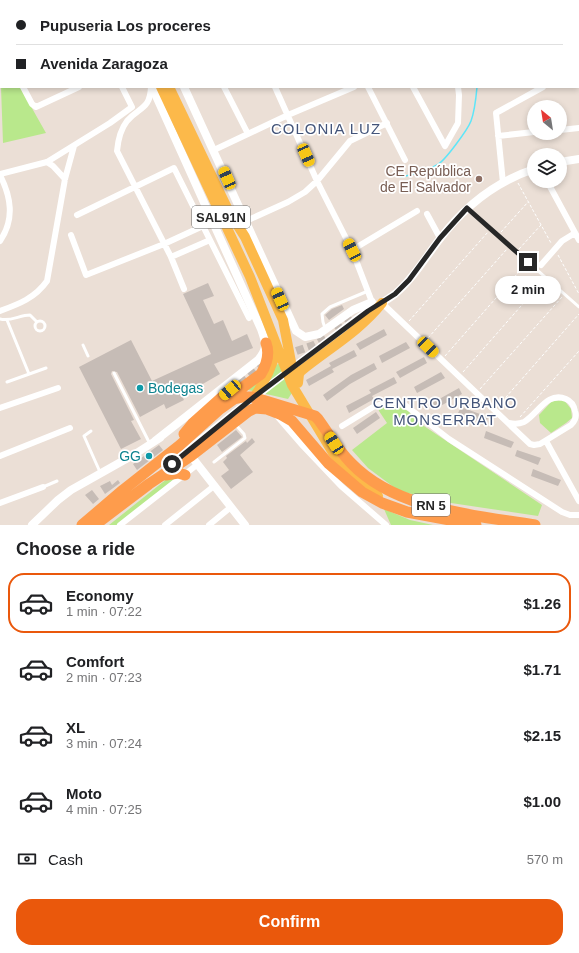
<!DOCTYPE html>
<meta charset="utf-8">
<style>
body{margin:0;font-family:Arial,sans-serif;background:#f6f6f6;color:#202124;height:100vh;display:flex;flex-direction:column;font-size:15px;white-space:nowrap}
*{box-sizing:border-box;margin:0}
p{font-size:13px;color:#757577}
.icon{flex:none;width:22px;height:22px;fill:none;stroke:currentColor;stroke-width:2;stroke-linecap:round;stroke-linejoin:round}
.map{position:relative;height:525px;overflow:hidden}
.sheet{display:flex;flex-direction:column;background:#fff;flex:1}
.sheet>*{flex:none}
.banner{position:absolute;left:0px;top:0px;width:579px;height:88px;box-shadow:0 2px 6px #0003;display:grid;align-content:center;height:88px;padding:0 16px;background:#fff}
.needle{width:26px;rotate:330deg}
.fabs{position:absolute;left:527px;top:100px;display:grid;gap:8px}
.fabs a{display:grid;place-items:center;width:40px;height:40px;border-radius:50%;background:#fff;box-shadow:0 2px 6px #0003;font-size:20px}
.end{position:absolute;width:18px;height:18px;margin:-9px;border:5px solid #272727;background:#fff;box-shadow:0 0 0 2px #fff}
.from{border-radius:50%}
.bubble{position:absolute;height:28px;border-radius:14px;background:#fff;box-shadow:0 2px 6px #0003;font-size:13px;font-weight:700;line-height:28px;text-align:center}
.car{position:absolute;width:12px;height:24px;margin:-12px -6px;border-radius:5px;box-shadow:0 0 3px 1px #0007;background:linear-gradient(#f5c518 24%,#345 0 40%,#f5c518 0 76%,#345 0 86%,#f5c518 0)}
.banner b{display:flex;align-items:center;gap:14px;height:38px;font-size:15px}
.banner b+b{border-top:1px solid #e0e0e0}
.banner i{width:10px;height:10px;background:#202124}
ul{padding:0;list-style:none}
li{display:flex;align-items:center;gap:12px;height:60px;margin:0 8px 6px;padding:0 8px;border:2px solid transparent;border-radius:16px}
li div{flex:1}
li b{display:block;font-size:15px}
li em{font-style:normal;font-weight:700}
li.active{border-color:#ea580c}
li>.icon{width:36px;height:36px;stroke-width:1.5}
h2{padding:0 16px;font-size:18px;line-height:48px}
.pay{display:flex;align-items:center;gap:10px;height:44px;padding:0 16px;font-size:15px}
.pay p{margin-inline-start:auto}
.cta{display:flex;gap:8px;margin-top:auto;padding:8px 16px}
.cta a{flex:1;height:46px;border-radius:16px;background:#ea580c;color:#fff;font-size:16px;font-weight:700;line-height:46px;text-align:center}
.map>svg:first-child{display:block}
</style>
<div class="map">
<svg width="579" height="525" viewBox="0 0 579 525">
<rect width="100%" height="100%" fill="#ebdfd6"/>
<!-- green -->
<path fill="#b9e88c" d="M1,87H20L46,133L3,143Z
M285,359L297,385L288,399L248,390L264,374Z
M564,400L571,409L572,418L566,423L551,433L540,423L539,415L552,401Z
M397,406L408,411L424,426L542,505L538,516L451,503L399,491L368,468L352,450L387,423L379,411L378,407Z
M179,476L117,525H109L168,478Z
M384,509L410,520L433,525H391Z"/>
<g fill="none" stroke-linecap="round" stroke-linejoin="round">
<!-- stream -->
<path stroke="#5de6f9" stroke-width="1.5" d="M453,1V0
M401,177C413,174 426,172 437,165C445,161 468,129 471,121C475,110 476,98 477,87"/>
</g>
<!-- building -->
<path fill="#c6bcb6" d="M208,283L214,296L203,300L214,324L223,320L232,341L247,334L253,348L214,364L220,374L182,396L184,400L166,409L164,404L140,417L117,372L112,371L111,374L134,420L131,421L141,439L121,449L79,367L131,340L152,381L211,354L183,294Z
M342,305L344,309L329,320L325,315L332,309Z
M384,329L387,335L360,350L356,344Z
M406,342L410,348L382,363L379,356Z
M354,350L357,356L332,369L334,372L309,386L306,380L331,366L329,363Z
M424,357L427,363L400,378L396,372Z
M374,363L377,369L350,384L327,401L323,395L351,375Z
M441,372L445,378L417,393L414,387Z
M394,377L397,383L372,396L374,399L349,413L346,406L371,393L369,390Z
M459,388L462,394L435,409L432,403Z
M461,407L488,417L486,424L458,413Z
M376,412L380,418L357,434L353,428Z
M236,430L242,437L222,452L217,445Z
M486,431L514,442L511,448L484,438Z
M252,438L255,442L240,455L253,472L231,489L221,476L229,470L223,462L227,458L226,456L246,441L247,443Z
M159,445L163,450L137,470L133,464Z
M517,450L541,458L538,465L515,456Z
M533,469L561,480L558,486L531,476Z
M118,480L120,483L105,494L100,486L110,481L112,485Z
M92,490L99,499L93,504L85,495Z"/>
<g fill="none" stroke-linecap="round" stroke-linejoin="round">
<!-- tertiary-tunnel -->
<path stroke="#c4bab3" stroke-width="8" stroke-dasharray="8 4" stroke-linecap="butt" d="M336,330L352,317
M285,355L314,345L327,338
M230,390L268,359"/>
<!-- path -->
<path stroke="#fff" stroke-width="1" stroke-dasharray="3 2" stroke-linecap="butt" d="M518,183L551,243
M501,232L528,202
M519,249L541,225
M558,255L579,294
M409,321L488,232
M428,338L507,249
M445,356L525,265
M463,372L543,281
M480,389L562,297
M499,405L579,314
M520,417L579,351"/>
<!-- service -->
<path stroke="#fff" stroke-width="3" d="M468,209L579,307
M0,319C10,322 20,315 30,315L37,322
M7,320L29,374
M35 326a5 5 0 1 1 10 0a5 5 0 1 1-10 0Z
M325,328L323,322L322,314L330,307L368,291
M83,345L88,356
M114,373L150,444
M7,382L46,368
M91,431L84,436L100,472
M214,462L245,438L244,434L235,424
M43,487L57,481"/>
<!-- minor -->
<path stroke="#fff" stroke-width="6" d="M31,0V1
M62,0V1
M96,0L97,1
M143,0V1
M235,0L236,1
M296,0V1
M329,0L330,1
M519,0V1
M80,1H83
M107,1L110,0
M153,1L156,0
M423,1L424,0
M533,1L535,0
M578,28L579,27
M0,66H1
M578,70L579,69
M23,87L32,104L36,107L79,87
M151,87C150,110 139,107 127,121C120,130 118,140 117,151L171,257L184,289
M224,87L248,134
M275,87L317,181L352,250L372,302
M368,87L405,160
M413,87L445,146
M560,130L579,128
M498,136L534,132
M445,146L458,123L459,95L458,87
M214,150L288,115L354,87
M47,162L53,166L65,179
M0,174L47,162L110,123L132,107L122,87
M0,175C11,197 15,219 0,241
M547,181L579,240
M503,183L496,113L543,87
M427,214L440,238
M77,215L174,168L249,318
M246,221L288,202L305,192L317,181L350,141L387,123
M71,235L86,275L164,244L203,226
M352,250L417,211
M171,257L210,240
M541,265L562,241L575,233
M382,303L530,444L534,445L540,444L571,425C575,421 577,416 575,411C574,406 571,401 566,399C547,391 538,414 524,422C519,424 514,424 509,423
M0,311C19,304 35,298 47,281L65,179L74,146
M0,408L58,388
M277,416L303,446L341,486L386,525
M342,426L373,407L382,404L395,402L405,405L449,439L562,512L570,515H579
M546,441L579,501
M0,456L70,428
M0,503L43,487
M120,525L198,464
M165,525L214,486
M209,525L231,507"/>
<!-- tertiary -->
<path stroke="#fff" stroke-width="8" d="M152,87L261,329C266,343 268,348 258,360L155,441
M184,87L296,331L305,337L319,334L353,310L372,302
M560,162L579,159
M191,456L245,525
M174,462C233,412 295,366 357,319C369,310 383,303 395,294C413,279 425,258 439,240C463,208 495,182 534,169
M32,525L58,500L71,490L135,454L160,438"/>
<!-- primary -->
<path stroke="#fcb94a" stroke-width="10" d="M119,0V1
M128,0L129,1
M161,87L250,277L292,385L333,453L342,465L356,480L378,496
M169,87L228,210L245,237L283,320L291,362L298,383
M298,383L299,374L301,371C328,349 360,331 382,303
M254,397C265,382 273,365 277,347"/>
<!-- trunk -->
<path stroke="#fe9c4c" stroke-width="11" d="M228,398L261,374C267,364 270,354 266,343
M184,434L193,423L222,397
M166,475L178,473L185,475
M82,525L123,490L180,445L220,409L234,399L243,397H252L315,416L318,419C329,434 338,450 351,463C396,510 474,515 535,525
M95,525L149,484L191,456L249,411L255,408L267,409L280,414L292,421L328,463L362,492L382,503L407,512L476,525"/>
</g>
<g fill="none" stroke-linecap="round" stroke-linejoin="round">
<!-- route -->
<path stroke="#272727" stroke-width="5" d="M172,464L254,397L368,311L395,294L409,280L440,238L467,208L528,262"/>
</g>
<!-- markers -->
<circle fill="#8d6e63" stroke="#fff" stroke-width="1.5" cx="479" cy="179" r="4"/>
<g fill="#0f9aa8" stroke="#fff" stroke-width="1.5">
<circle cx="140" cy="388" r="4"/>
<circle cx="149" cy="456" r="4"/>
</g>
<g text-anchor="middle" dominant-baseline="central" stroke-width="3.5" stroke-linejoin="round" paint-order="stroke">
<!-- shield labels -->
<g fill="#fff" stroke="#686868" stroke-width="1">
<rect x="192" y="206" width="58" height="22" rx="3"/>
<rect x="412" y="494" width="38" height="22" rx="3"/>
</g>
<g font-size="13" font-weight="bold" fill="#272727">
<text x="221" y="217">SAL91N</text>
<text x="431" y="505">RN 5</text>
</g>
<!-- education labels -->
<g font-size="14" fill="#785e54" stroke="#fff" text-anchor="end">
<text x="471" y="171">CE República<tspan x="471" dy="16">de El Salvador</tspan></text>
</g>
<!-- culture labels -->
<g font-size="14" fill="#0d838f" stroke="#fff" text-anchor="start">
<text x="148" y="388">Bodegas</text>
<text x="141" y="456" text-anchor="end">GG</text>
</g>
<!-- neighbourhood labels -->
<g font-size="15" letter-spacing="1" fill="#44557a" stroke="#fff">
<text x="326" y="128">COLONIA LUZ</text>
<text x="445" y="402">CENTRO URBANO<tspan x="445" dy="17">MONSERRAT</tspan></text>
</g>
</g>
</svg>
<div class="fabs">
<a><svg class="needle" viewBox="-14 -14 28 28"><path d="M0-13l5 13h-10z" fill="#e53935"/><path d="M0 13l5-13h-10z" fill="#757577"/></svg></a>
<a><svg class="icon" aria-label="layers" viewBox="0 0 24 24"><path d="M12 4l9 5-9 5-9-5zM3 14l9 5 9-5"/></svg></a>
</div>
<i class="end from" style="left:172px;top:464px"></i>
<i class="end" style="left:528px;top:262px"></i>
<div class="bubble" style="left:495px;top:276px;width:66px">2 min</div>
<i class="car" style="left:306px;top:155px;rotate:156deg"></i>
<i class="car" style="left:227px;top:178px;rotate:336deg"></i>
<i class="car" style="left:352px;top:250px;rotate:333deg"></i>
<i class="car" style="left:280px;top:299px;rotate:336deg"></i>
<i class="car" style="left:428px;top:347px;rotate:134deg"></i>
<i class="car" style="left:230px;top:390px;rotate:230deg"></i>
<i class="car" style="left:334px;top:443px;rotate:327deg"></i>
<div class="banner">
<b><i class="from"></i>Pupuseria Los proceres</b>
<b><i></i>Avenida Zaragoza</b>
</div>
</div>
<section class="sheet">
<h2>Choose a ride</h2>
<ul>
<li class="active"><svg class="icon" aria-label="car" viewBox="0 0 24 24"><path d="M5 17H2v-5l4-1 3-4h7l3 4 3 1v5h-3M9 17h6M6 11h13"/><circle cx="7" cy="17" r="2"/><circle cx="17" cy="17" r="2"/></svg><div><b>Economy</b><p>1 min · 07:22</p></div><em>$1.26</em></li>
<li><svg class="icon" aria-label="car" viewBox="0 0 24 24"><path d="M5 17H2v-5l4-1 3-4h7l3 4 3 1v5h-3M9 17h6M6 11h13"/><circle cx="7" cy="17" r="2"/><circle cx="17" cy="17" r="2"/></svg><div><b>Comfort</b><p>2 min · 07:23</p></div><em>$1.71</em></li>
<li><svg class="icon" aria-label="car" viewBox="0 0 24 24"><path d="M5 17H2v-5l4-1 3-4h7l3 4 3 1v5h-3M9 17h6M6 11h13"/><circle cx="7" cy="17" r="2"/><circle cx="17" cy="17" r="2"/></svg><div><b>XL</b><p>3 min · 07:24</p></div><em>$2.15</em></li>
<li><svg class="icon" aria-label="car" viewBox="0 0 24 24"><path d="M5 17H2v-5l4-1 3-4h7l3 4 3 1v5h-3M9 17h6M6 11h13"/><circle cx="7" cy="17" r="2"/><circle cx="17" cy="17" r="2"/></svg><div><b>Moto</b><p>4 min · 07:25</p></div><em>$1.00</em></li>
</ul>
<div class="pay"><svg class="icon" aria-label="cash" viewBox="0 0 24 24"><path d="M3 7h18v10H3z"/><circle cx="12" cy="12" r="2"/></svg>Cash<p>570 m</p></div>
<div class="cta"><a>Confirm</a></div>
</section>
